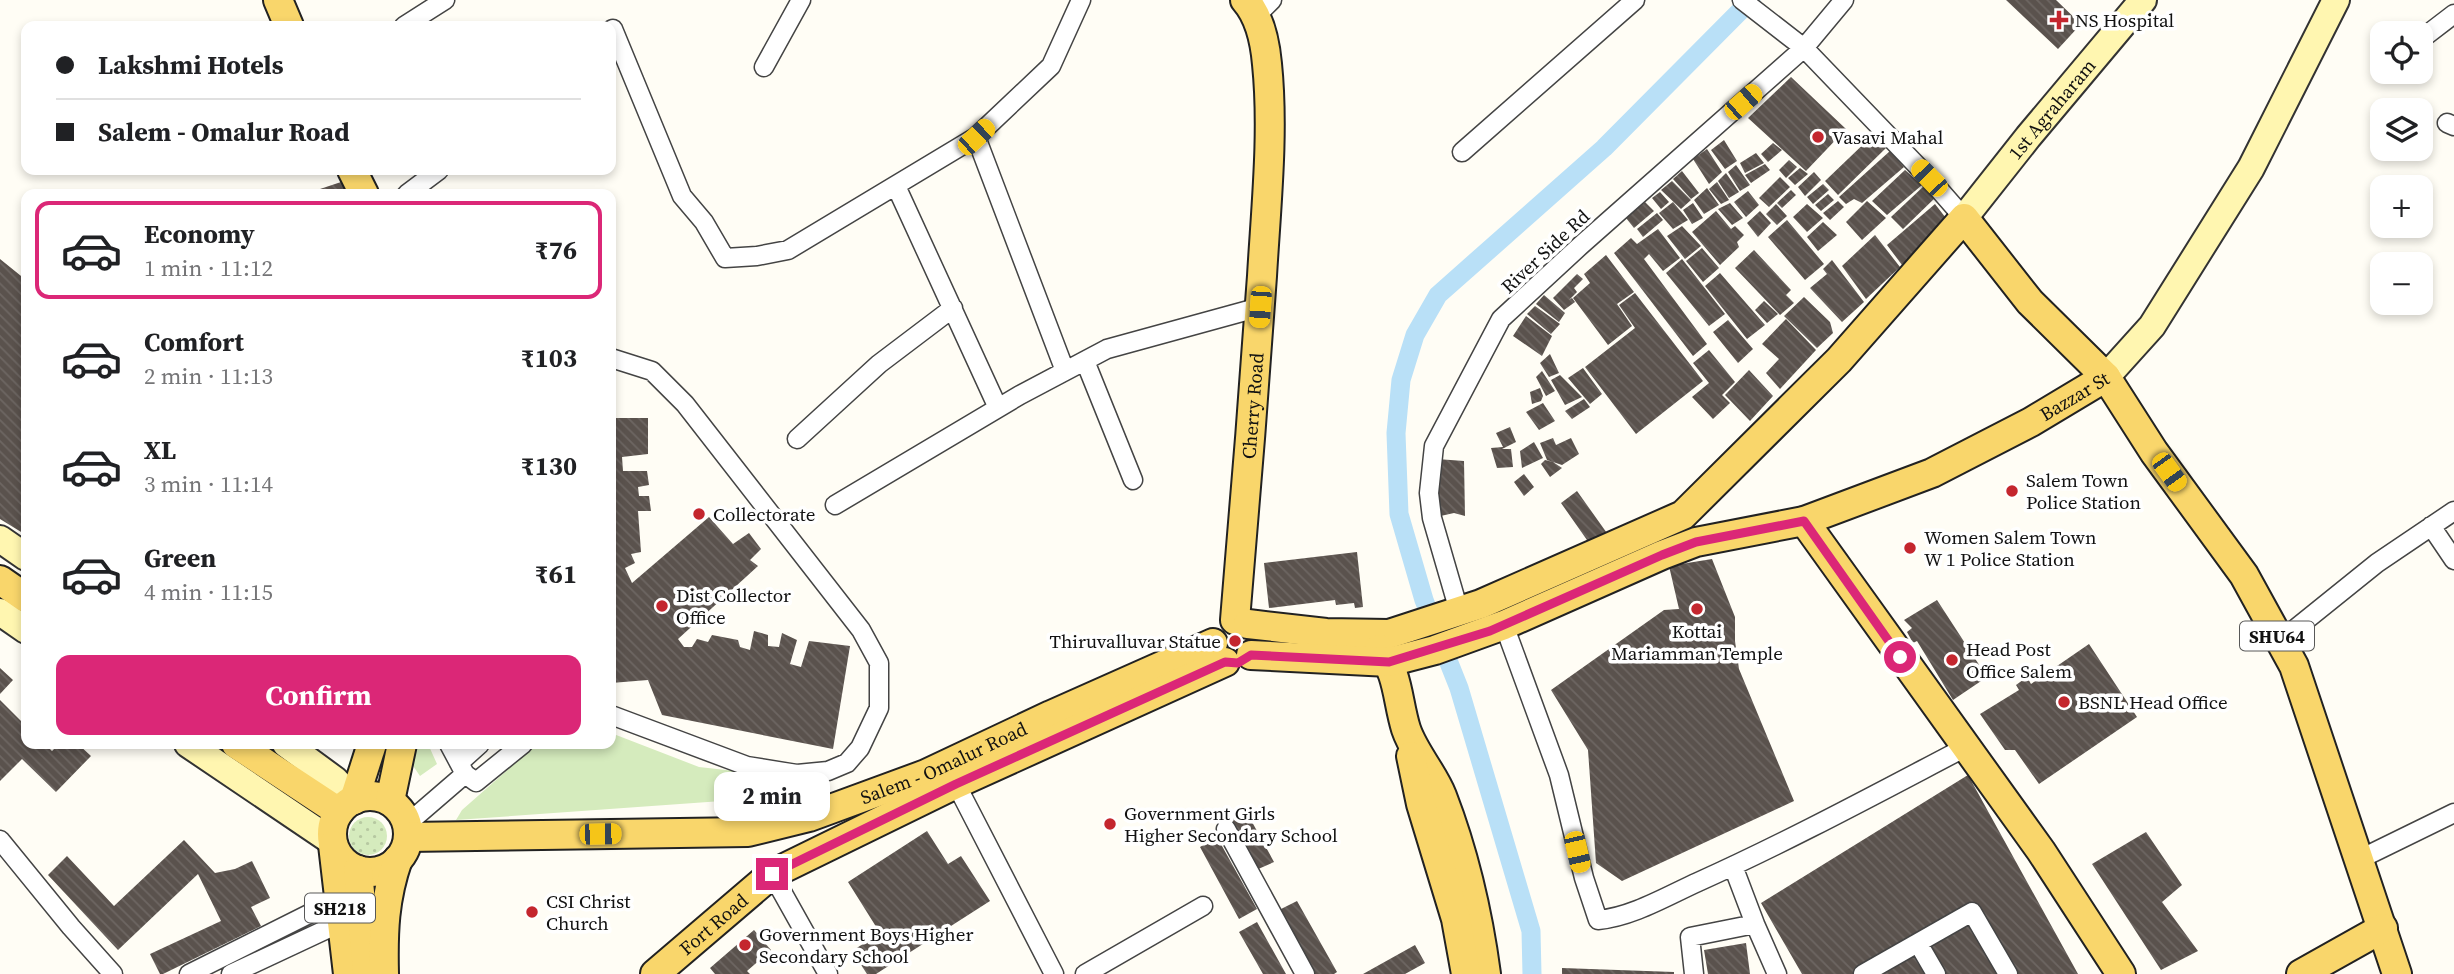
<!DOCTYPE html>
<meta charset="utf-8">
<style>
body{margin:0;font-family:"Source Serif 4",serif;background:#f6f6f6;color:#202124;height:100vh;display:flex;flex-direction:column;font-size:26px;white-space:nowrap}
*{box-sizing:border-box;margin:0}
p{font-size:23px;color:#757577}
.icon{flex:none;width:38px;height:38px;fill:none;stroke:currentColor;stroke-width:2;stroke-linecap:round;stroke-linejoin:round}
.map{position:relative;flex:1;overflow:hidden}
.details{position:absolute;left:21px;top:189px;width:595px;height:560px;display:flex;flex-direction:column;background:#fff;border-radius:14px;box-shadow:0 4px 10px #0003}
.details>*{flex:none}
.guide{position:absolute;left:21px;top:21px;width:595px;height:154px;border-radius:14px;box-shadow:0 4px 10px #0003;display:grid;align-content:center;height:154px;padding:0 35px;background:#fff}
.controls{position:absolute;left:2370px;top:21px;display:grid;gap:14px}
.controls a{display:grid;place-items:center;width:63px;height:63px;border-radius:14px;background:#fff;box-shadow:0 4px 10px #0003;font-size:35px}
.end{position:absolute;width:32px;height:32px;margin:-16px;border:9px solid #db2777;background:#fff;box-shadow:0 0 0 4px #fff}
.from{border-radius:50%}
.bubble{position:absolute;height:49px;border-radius:14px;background:#fff;box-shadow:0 4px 10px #0003;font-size:23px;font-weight:700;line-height:49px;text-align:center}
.car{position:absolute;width:21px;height:42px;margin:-21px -10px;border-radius:9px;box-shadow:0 0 5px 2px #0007;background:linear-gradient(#f5c518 24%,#345 0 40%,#f5c518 0 76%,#345 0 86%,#f5c518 0)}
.guide b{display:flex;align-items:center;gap:24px;height:66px;font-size:26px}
.guide b+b{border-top:2px solid #e0e0e0}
.guide i{width:18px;height:18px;background:#202124}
ul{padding:12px 0 0;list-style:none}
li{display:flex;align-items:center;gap:21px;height:98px;margin:0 14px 10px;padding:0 21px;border:4px solid transparent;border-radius:14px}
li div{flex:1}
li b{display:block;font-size:26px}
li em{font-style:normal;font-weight:700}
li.current{border-color:#db2777}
li>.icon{width:63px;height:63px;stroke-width:1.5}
.action{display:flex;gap:14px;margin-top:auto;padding:14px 35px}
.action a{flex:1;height:80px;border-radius:14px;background:#db2777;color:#fff;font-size:28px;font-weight:700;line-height:80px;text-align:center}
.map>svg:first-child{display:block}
</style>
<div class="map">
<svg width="2454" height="974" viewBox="0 0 2454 974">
<defs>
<pattern id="grass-dots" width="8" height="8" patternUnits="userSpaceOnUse" patternTransform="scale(1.75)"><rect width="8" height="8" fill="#d5ebbd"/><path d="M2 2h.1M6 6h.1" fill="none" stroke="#b6c8a1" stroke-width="1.8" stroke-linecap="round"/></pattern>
<pattern id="building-back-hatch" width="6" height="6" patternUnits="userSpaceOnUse" patternTransform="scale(1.75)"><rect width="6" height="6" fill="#5a524d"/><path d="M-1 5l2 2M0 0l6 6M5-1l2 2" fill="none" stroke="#6d6662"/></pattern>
</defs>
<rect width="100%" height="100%" fill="#fffdf5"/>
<!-- grass -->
<path fill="url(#grass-dots)" d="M349 836a19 19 0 1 1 38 0a19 19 0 1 1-38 0Z"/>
<!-- park -->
<path fill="#d5ebbd" d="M611,733L699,767L815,780L818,791L806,795L456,820L462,810L537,744H611Z
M407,744H428L437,764L420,776L405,754Z"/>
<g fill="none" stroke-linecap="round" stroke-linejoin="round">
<!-- canal -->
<path stroke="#b9e0f7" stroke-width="19" d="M1532,974L1531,931L1459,688L1424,600L1399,514L1396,433L1401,380L1415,335L1438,295L1604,148L1751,0"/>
</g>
<!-- building -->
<path fill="url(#building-back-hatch)" d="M2006,0H2056L2081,24L2058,49Z
M1791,77L1846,129L1806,171L1748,118Z
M1873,135L1886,148L1838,195L1825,181Z
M1724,140L1737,161L1725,169L1711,150Z
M1773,143L1782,150L1768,162L1761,154Z
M1707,149L1722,172L1709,184L1693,159Z
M1890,151L1904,167L1862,203L1854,199L1846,204L1839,197Z
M1756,153L1764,163L1745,173L1740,163Z
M1789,160L1797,167L1786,178L1779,170Z
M1765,164L1770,170L1751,183L1745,175Z
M1736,165L1750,185L1740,191L1728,172Z
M1800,168L1808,174L1795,185L1788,178Z
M1905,170L1922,185L1887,215L1872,201Z
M1682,171L1699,193L1691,199L1673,179Z
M1814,172L1821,180L1805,196L1798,187Z
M1726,173L1739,192L1729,198L1718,181Z
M1780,177L1790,187L1769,207L1759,198Z
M344,181L350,194H305Z
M1672,181L1691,200L1681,209L1661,190Z
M1717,182L1729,200L1721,204L1709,189Z
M1823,184L1829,190L1813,204L1807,197Z
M1925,185L1937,196L1903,229L1891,217Z
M1707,188L1719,205L1704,214L1694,200Z
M1791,190L1796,195L1782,208L1777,203Z
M1748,191L1759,205L1746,217L1734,202Z
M1660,192L1669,202L1661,209L1652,198Z
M1828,194L1834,200L1821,211L1815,205Z
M1838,201L1844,207L1830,220L1823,213Z
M1867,201L1886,218L1862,240L1846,222Z
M1645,202L1654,211L1634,228L1626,218Z
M1673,202L1688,220L1673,229L1659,213Z
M1693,203L1703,218L1692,224L1683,210Z
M1730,203L1743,218L1732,225L1718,209Z
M1776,204L1787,216L1777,225L1766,214Z
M1807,204L1823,218L1807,232L1793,217Z
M1935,204L1949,222L1902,265L1887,245Z
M1716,211L1731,229L1735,226L1744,235L1737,242L1739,247L1720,265L1692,232Z
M1760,211L1771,223L1758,237L1747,223Z
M1657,213L1663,220L1643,237L1637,229Z
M1787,220L1824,264L1805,280L1768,237Z
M1823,222L1837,235L1818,251L1807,237Z
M1682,226L1701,246L1685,259L1667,236Z
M1658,229L1680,258L1663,271L1649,254L1644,259L1707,344L1693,356L1614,253L1631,238L1637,244Z
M1875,235L1900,267L1866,299L1842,266Z
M1702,248L1719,268L1703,282L1686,261Z
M1754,250L1791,290L1786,295L1794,303L1780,315L1735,268Z
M1606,255L1634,292L1617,304L1632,326L1608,345L1573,298L1590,283L1584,274Z
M0,259L26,280V535L0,519Z
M1682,259L1725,314L1709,326L1666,273Z
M1832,260L1864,302L1842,322L1810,288L1827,274L1823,269Z
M1720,273L1765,325L1747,339L1705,286Z
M1577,274L1583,279L1574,288L1577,292L1572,297L1570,295L1572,297L1569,300L1572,298L1575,302L1564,310L1553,298Z
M1635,293L1703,381L1636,434L1585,367L1635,328L1619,305Z
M1544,295L1565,313L1559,322L1536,304Z
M1804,297L1830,322L1833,333L1817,348L1784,316Z
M1764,301L1778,314L1767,323L1755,310Z
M1535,306L1560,324L1551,334L1527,314Z
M1526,316L1552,336L1542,356L1513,336Z
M1786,319L1816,350L1780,389L1766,373L1779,359L1762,344Z
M1728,320L1753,349L1738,363L1713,332Z
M1709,350L1735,382L1722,395L1730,403L1713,419L1692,397L1709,383L1693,363Z
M1550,354L1559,373L1549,377L1540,363Z
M1583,368L1602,394L1590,404L1568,378Z
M1749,370L1773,396L1750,421L1725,395Z
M1542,371L1555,391L1546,396L1536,377Z
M1560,375L1582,397L1565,405L1551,380Z
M1540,388L1543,396L1541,401L1532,404L1530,392Z
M1584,399L1590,407L1572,419L1565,411Z
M1543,403L1555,421L1539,430L1526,412Z
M611,418H648V454L622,457L623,471H647L649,485L638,487L639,496H649L651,511H638L641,552L631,554L635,563L625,568L632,583L709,517L733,544L749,533L761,549L750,560L758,566L678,639L684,647H692L697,639L708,642L712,635L738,640L740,647L750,650L754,631L768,635V646L779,647L782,633L797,640L790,664L801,667L809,641L850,646L833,749L662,715L648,680L611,683Z
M1510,427L1516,442L1502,449H1511L1513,467L1497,468L1491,448L1503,447L1496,433Z
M1553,438L1556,445L1571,438L1579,454L1562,465L1547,460L1540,443Z
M1534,442L1543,458L1522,468L1520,451Z
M1437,459L1464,461L1465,516L1454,513L1436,517Z
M1545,460L1553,462L1562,468L1550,477L1541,464Z
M1524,474L1534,487L1524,496L1514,482Z
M1577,491L1609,536L1594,550L1561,503Z
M1357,552L1363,607L1355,608L1354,603L1336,605L1335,600L1269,608L1264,563Z
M1712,559L1735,617V641L1739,669L1794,801L1622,881L1596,863L1588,750L1551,690L1664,610L1679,609L1669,566Z
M1937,600L1987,677L1953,700L1917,641L1913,643L1907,632L1912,628L1904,620Z
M2089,644L2137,717L2039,784L2015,750H2005L1980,714L2019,690L2016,685L2027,677L2031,684Z
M0,668L13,680L0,694Z
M0,700L26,726V744H45L52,751L59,744H78L91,756L56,792L22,759L0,781Z
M1968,775L2078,974H1802L1761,903Z
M1246,811L1274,862L1256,870L1228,821Z
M927,831L948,864L961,856L990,901L876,974H867L852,951L880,933L848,882Z
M2146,832L2182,885L2162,902L2198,951L2161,970L2092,864Z
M1217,837L1257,909L1239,919L1200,847Z
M184,840L215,873L235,869L252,861L270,898L251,907L261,926L163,974H160L150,954L221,921L198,874L118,950L48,875L67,856L114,906Z
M1297,901L1337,972L1334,974H1314L1279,910Z
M1257,922L1286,974H1263L1239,932Z
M754,930L771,950L747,971L750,974H715L710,968Z
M1746,943L1750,974H1708L1704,950Z
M1415,945L1425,963L1405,974H1363Z
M1562,968L1674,972V974H1562Z"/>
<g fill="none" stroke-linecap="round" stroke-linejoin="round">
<defs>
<path id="street" d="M1742,0L1804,48L1929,178L1964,218
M1256,16L1272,0
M404,26L445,0
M611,30L613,29L682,196L704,222L725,258L757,256L788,250L976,137
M2420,40L2454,14
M764,67L801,0
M2447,123L2454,126
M1462,152L1635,0
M896,186L998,408
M407,194L439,170
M611,358L652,371L685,404L861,630L879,663V708L860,748L847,763L828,771L797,774L747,766L611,715
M1085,361L1133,480
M1065,371L976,137L1051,66L1081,0
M797,439L879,364L953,308
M835,505L1020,395L1107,349L1260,307
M2431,526L2454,560
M1459,611L1432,518L1429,493L1434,446L1501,319L1580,246L1804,48L1844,0
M1504,625L1559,775L1584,878L1598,920C1632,917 1667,896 1698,882C1789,841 1876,794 1964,748
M2280,641L2377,563L2454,511
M449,744L465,774L476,782L523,744
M459,763L480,744
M956,784L1054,974
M407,824L465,774
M1226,829L1305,974
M0,840L71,927L113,974
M2360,859L2454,813
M1733,866L1755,924
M772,874L828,974
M1918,943L1936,974
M189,974L339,899
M231,974L342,922
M1085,974L1203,906
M1694,974L1690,937L1755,924L1777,974
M1863,974L1972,912L2008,974"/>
<g id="secondary">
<path id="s1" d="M1964,218L2028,137L2143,0"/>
<path d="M2106,377L2152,326L2251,168L2336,0"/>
<path d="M0,539L26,557"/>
<path d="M0,612L26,630"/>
<path d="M188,744L333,842"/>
<path d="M286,744L335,780L354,800"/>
</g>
<g id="primary">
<path d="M278,0L289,26"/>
<path d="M352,170L364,194"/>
<path d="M1804,521L2041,851L2121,974"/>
<path d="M0,580L26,598"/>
<path id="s2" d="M1235,620C1245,505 1254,391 1262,276C1266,207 1274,132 1267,64C1265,41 1260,17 1245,0"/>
<path d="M1248,624L1326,633L1389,634L1481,604L1683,515L1839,360L1964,218L2030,302L2106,377L2154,452L2244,575L2294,666L2397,974"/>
<path d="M1379,649C1399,674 1397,700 1406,729C1414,753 1433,773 1442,796C1464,853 1478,914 1486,974"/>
<path id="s3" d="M1251,655L1389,662L1435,650L1504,625L1662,555L1696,542L1804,521L1932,473L2031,422L2106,377"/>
<path d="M236,744L339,812"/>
<path d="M1411,756L1421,804L1456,919L1466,974"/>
<circle cx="370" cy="834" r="38"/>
<path d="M354,800L372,744"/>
<path d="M390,801L402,744"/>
<path id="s4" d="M408,837L748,832L809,817L926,774L1051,715L1213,643"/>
<path d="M333,845L348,974"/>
<path d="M358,870L367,971"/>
<path d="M384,974C383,932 384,899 398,859"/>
<path id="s5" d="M655,974L772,874L956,784L1225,662"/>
<path d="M2301,974L2383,928"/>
</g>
</defs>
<!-- street casing -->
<use href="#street" stroke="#444" stroke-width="21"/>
<!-- secondary casing -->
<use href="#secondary" stroke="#333" stroke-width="30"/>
<!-- primary casing -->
<use href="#primary" stroke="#222" stroke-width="32"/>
<!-- street -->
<use href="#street" stroke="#fff" stroke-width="18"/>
<!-- secondary -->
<use href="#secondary" stroke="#fff6b0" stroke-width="26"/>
<!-- primary -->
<use href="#primary" stroke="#f9d66b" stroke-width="28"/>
</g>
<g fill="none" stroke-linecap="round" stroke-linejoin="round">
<!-- route -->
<path stroke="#db2777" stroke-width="9" d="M772,874L956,784L1225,662L1238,663L1251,655L1389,662L1490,631L1662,555L1696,542L1804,521L1900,657"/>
</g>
<!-- markers -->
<g fill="#c4262e" stroke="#fff" stroke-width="2.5">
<path d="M2055.5 9.5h7v7h7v7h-7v7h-7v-7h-7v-7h7z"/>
<circle cx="1818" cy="137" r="7"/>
<circle cx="2012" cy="491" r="7"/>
<circle cx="699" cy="514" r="7"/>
<circle cx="1910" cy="548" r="7"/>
<circle cx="662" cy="606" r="7"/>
<circle cx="1697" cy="609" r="7"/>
<circle cx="1235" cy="641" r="7"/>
<circle cx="1952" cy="660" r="7"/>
<circle cx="2064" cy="702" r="7"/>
<circle cx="1110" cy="824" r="7"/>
<circle cx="532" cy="912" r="7"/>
<circle cx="745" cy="945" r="7"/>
</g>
<g text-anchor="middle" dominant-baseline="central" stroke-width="7" stroke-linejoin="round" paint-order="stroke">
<!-- shield labels -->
<g fill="#fff" stroke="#585858" stroke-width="2">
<rect x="2240" y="621.5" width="74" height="29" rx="5"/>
<rect x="305" y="893.5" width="70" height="29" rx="5"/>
</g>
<g font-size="18" font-weight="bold" fill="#111">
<text x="2277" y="636">SHU64</text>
<text x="340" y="908">SH218</text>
</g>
<!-- poi labels -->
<g font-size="19" fill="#111" stroke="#fff" text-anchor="start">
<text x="2075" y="20">NS Hospital</text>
<text x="1832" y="137">Vasavi Mahal</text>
<text x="2026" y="480">Salem Town<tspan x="2026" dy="22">Police Station</tspan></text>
<text x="713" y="514">Collectorate</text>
<text x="1924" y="537">Women Salem Town<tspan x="1924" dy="22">W 1 Police Station</tspan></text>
<text x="676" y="595">Dist Collector<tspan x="676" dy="22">Office</tspan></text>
<text x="1697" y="631" text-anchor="middle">Kottai<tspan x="1697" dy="22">Mariamman Temple</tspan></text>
<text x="1221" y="641" text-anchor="end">Thiruvalluvar Statue</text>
<text x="1966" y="649">Head Post<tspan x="1966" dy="22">Office Salem</tspan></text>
<text x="2078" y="702">BSNL Head Office</text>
<text x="1124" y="813">Government Girls<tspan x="1124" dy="22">Higher Secondary School</tspan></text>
<text x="546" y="901">CSI Christ<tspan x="546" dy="22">Church</tspan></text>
<text x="759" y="934">Government Boys Higher<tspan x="759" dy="22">Secondary School</tspan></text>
</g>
<!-- street labels -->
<g font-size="19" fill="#111" stroke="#fff">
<text stroke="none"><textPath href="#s1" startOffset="140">1st Agraharam</textPath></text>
<text transform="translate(1545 251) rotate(-43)">River Side Rd</text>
<text stroke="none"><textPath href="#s3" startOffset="877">Bazzar St</textPath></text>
<text stroke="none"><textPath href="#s2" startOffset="215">Cherry Road</textPath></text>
<text stroke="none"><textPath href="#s4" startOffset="548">Salem - Omalur Road</textPath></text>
<text stroke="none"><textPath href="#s5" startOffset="77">Fort Road</textPath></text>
</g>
</g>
</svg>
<div class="controls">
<a><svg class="icon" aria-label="locate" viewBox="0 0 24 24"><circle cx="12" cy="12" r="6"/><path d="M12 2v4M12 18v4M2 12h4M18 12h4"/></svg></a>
<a><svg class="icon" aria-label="layers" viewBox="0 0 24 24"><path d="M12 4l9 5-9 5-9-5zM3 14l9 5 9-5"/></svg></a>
<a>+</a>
<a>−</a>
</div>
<i class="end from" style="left:1900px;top:657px"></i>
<i class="end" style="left:772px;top:874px"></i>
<div class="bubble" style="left:714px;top:772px;width:116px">2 min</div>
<i class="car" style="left:1743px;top:102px;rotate:49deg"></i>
<i class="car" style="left:976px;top:137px;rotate:47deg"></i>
<i class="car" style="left:1929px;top:178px;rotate:316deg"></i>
<i class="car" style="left:1260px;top:307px;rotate:184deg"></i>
<i class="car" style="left:2169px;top:472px;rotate:144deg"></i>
<i class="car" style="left:600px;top:834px;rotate:89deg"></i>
<i class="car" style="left:1577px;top:852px;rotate:167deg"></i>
<div class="guide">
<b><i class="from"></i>Lakshmi Hotels</b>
<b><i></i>Salem - Omalur Road</b>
</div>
<section class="details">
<ul>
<li class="current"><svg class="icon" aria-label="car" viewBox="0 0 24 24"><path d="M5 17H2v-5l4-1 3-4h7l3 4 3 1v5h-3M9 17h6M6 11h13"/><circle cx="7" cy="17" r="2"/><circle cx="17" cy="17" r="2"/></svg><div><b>Economy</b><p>1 min · 11:12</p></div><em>₹76</em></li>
<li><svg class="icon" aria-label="car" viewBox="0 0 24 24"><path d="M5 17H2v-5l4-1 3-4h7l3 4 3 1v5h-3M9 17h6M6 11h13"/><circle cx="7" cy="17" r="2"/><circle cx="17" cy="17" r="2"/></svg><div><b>Comfort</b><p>2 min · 11:13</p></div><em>₹103</em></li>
<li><svg class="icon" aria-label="car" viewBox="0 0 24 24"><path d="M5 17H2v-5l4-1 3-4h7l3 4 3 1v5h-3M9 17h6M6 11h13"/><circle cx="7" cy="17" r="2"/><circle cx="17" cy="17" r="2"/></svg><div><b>XL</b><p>3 min · 11:14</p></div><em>₹130</em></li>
<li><svg class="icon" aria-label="car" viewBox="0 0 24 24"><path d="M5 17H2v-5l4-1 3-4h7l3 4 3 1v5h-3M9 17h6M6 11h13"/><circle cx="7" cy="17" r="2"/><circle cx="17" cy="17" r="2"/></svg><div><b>Green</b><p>4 min · 11:15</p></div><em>₹61</em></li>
</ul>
<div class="action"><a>Confirm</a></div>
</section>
</div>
